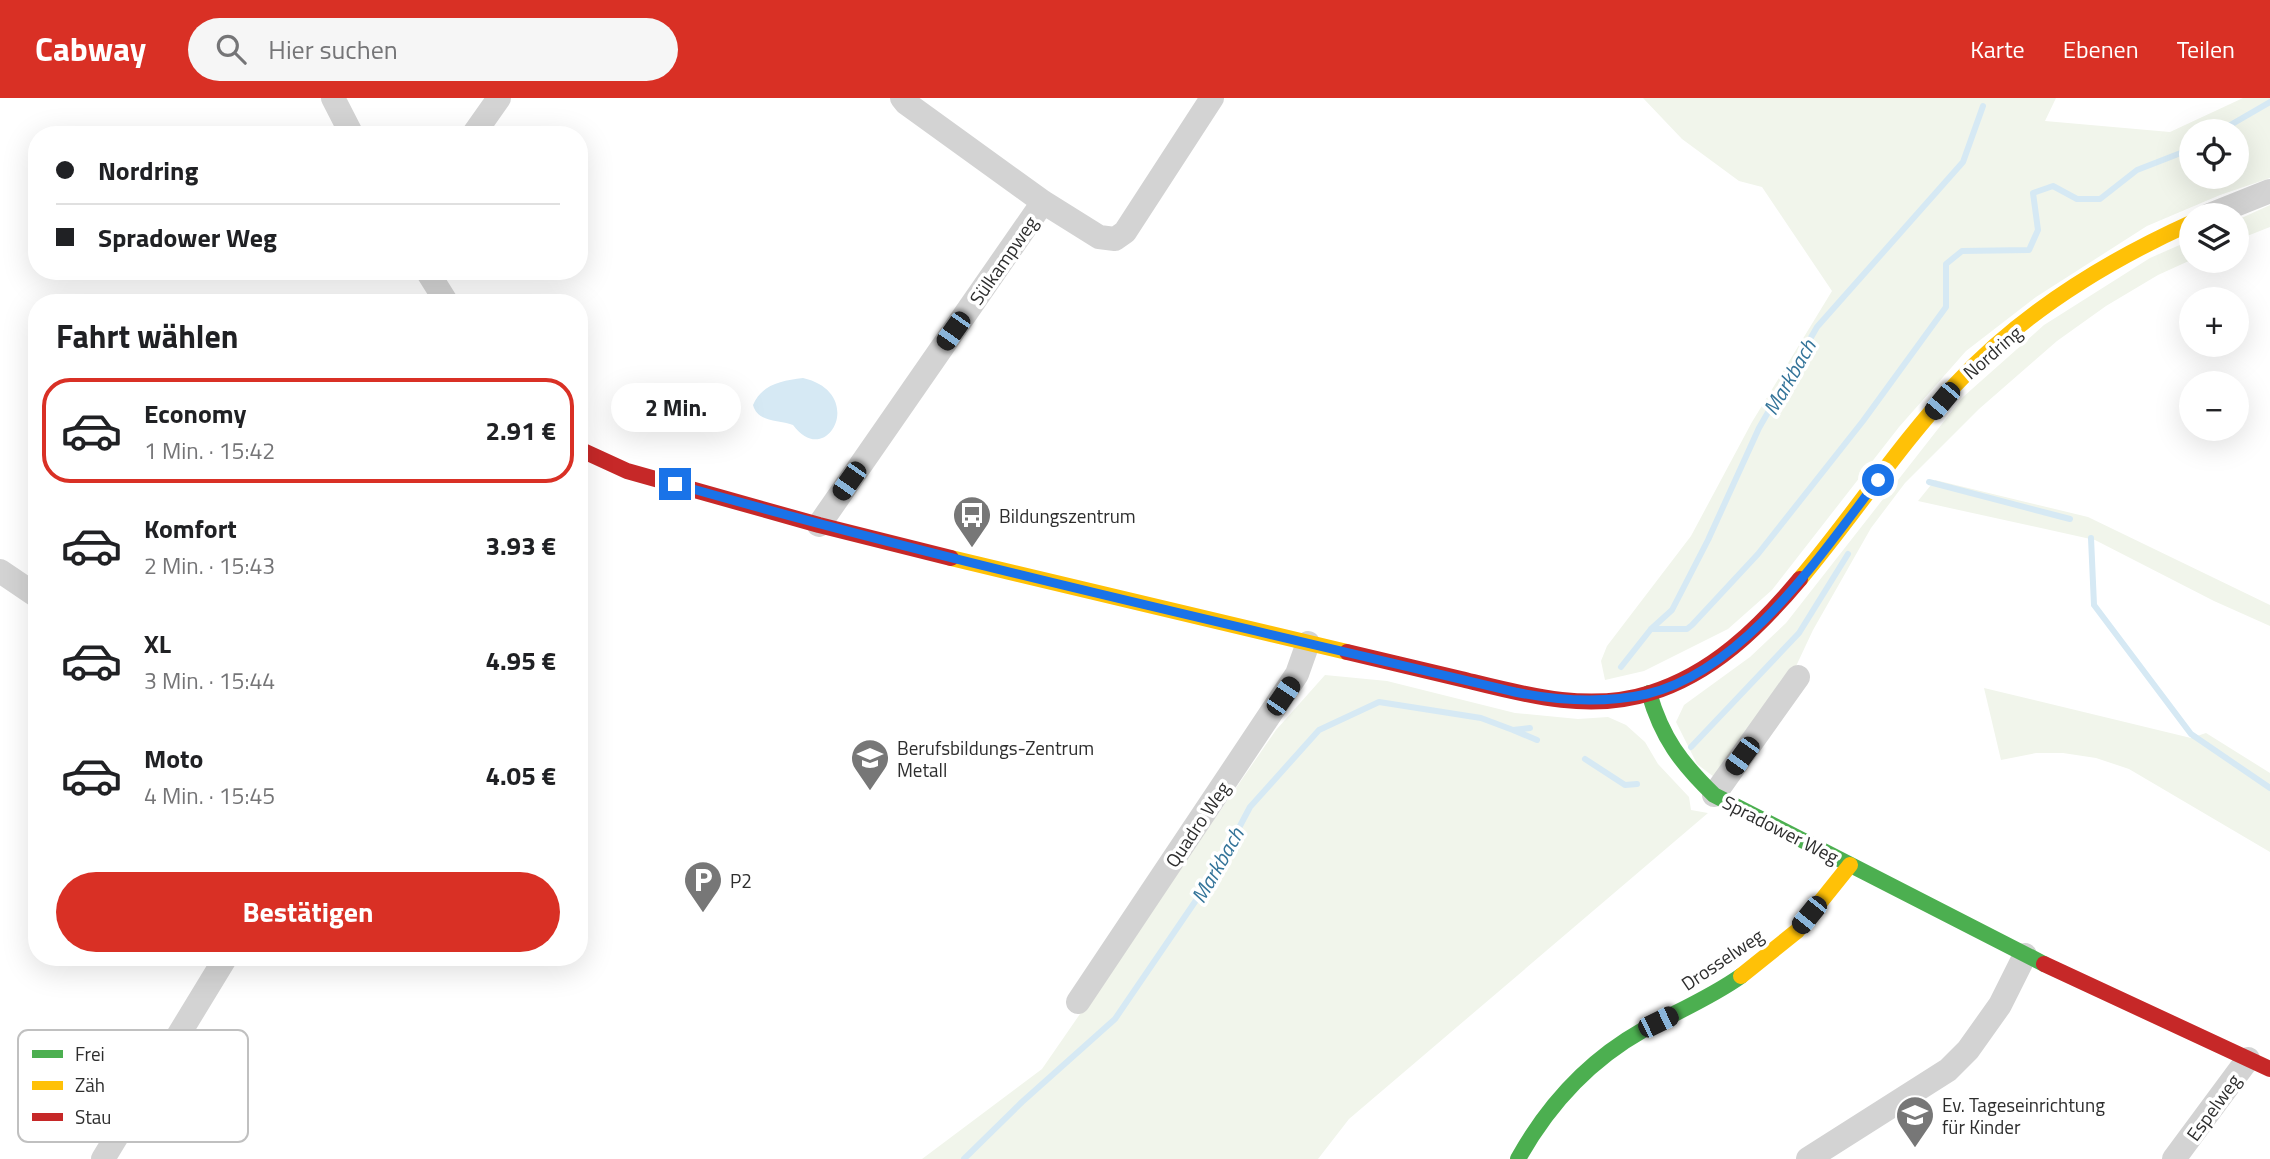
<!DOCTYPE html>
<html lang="de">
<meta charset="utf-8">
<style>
body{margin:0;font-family:"Titillium Web",sans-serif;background:#f6f6f6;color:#202124;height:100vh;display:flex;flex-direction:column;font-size:26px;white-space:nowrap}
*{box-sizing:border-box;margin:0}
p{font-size:23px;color:#757577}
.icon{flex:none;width:38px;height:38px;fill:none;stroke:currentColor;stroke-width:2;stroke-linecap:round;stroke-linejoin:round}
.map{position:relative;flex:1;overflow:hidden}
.panel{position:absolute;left:28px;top:196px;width:560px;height:672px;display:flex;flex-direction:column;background:#fff;border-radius:28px;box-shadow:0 7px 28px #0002}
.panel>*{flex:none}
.hud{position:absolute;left:28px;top:28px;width:560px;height:154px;border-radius:28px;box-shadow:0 7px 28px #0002;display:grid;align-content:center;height:154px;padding:0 28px;background:#fff}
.controls{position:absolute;left:2179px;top:21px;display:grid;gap:14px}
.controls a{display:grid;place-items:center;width:70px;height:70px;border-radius:50%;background:#fff;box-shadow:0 7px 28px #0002;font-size:35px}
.end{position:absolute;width:32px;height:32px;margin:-16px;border:9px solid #1a73e8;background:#fff;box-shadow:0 0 0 4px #fff}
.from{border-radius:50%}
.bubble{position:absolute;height:49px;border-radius:24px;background:#fff;box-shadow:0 7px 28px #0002;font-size:23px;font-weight:700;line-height:49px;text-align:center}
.car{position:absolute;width:21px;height:42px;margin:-21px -10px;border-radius:9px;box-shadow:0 0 5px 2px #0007;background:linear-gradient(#222 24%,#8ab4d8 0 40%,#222 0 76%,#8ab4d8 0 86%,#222 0)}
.hud b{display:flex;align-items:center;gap:24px;height:66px;font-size:26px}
.hud b+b{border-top:2px solid #e0e0e0}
.hud i{width:18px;height:18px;background:#202124}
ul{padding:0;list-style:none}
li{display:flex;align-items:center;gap:21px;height:105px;margin:0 14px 10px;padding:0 14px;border:4px solid transparent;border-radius:28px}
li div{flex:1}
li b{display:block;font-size:26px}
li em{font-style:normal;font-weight:700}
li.on{border-color:#d93025}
li>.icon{width:63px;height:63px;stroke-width:1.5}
h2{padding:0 28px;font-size:32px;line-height:84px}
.button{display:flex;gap:14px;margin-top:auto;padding:14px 28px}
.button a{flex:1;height:80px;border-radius:42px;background:#d93025;color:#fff;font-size:28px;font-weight:700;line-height:80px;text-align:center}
header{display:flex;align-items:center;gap:42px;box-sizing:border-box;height:98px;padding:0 35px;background:#d93025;color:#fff}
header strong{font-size:33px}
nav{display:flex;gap:38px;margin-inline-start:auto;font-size:24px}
.search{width:490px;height:63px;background:#f6f6f6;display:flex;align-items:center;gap:18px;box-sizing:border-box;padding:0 24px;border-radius:38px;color:#757577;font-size:26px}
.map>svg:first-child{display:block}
</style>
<header>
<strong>Cabway</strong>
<div class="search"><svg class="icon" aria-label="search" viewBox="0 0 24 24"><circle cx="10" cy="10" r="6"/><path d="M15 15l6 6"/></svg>Hier suchen</div>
<nav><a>Karte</a><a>Ebenen</a><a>Teilen</a></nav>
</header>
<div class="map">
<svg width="2270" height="1061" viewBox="0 0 2270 1061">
<rect width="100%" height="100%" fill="#fff"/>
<!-- green -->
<path fill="#f1f5eb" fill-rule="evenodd" d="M1643,0H2056L2045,23L2170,34L2243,0H2270V80L2220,97L2147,128L2036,199L1966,253L1899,329L1772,492L1728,531L1644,573L1605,582L1601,563L1607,548L1691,438L1752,324L1832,193L1762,89L1739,83L1682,41ZM2191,33H2236V79H2191Z
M2270,107V129L2237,142V122Z
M2191,142V162L2158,177L2106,208L2057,243L1979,311L1905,385L1871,430L1813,532L1790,581L1718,682L1697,666L1676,624L1684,607L1750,559L1786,525L1963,299L2044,227L2150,160Z
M1935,382L2088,419L2270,507V528L2214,503L2095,442L1918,403Z
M1325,577L1387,583L1515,615L1578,621L1608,619L1626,627L1645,644L1658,666L1689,699L1691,712L1708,715L1349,1021L1318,1061H922L1042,971L1276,632Z
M1984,590L2191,640L2206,635L2270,675V754L2129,671L2096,660L2063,655H2036L2001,662Z"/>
<!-- water -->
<path fill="#d6e9f4" d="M803,280C868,295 827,373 793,327C778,321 758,325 753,307C762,286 781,283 803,280Z"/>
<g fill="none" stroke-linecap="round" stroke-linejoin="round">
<!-- stream -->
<path stroke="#d6e9f4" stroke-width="6" d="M2220,33L2270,4
M1929,384L2070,421
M2091,440L2094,507L2191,636L2270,690
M1651,531H1687L1692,527L1758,456L1863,323L1946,209V166L1962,153L2029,152L2038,132L2033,95L2053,88L2077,101H2100L2137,72L2191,51
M1621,569L1651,531L1672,512L1708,442L1759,330L1817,229L1963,64L1983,8
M1513,632L1537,642
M1691,649L1799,535L1848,456
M1585,661L1625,687L1637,686
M964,1061L1022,1004L1115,921L1216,773L1250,709L1319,632L1379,604L1481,620L1513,632L1530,630"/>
<!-- street -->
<path stroke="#d3d3d3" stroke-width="24" d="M333,0L352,37
M902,0L906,5L1043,104L1099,139L1115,141L1125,134L1212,0
M473,37L499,0
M2210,117L2270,93
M427,173L447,205
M819,427L1043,104
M0,473L37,498
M1714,697L1798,579
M1078,904L1297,576L1308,545
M103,1061L226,859
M1808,1061L1948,972L1968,952L2000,907L2025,857
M2174,1061L2248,961"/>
<!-- fast -->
<path stroke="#4caf50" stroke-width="16" d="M1649,595C1662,640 1681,665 1714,697L2044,866
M1518,1061C1548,1007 1588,963 1643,932C1676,914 1710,900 1741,878"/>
<!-- slow -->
<path stroke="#ffc107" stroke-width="16" d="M951,460L1347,554
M1800,481C1853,418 1899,347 1956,286C2020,217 2105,164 2191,125
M1741,878L1797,833L1850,767"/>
<!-- jam -->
<path stroke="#c62828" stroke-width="16" d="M579,351L627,373L819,427L951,460
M1347,554C1385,563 1423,572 1461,581C1522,596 1588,615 1650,595C1712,576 1759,530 1800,481
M2044,866L2270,971"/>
</g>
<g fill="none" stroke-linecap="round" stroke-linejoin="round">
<!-- route -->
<path stroke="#1a73e8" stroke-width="9" d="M675,386C952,465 1234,527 1515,594C1559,603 1602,606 1647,596C1744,573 1821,456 1878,382"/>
</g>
<!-- icons -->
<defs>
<symbol id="bus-pin" viewBox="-11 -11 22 30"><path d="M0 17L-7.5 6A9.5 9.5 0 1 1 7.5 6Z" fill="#777" stroke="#fff"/><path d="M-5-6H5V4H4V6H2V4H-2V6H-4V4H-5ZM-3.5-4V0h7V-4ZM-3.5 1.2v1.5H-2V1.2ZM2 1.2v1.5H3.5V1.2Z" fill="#fff"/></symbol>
<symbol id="school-pin" viewBox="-11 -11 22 30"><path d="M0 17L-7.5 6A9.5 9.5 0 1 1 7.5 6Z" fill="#777" stroke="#fff"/><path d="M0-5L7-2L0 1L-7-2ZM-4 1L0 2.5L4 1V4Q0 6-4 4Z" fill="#fff"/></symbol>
<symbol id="parking-pin" viewBox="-11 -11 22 30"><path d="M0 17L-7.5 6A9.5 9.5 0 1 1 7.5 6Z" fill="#777" stroke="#fff"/><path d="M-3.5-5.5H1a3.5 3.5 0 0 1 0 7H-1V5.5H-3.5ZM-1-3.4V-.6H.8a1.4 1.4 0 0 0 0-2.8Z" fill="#fff"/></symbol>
</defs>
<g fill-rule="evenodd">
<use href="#bus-pin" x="950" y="395" width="44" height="60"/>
<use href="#school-pin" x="848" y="638" width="44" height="60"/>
<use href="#parking-pin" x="681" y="760" width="44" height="60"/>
<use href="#school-pin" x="1893" y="995" width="44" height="60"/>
</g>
<g text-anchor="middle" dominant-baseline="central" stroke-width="7" stroke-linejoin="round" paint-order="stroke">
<!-- street labels -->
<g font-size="19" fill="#2e2e2e" stroke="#fff">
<text transform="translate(1003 162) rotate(-55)">Sülkampweg</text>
<text transform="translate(1992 254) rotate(-41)">Nordring</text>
<text transform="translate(1197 726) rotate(-56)">Quadro Weg</text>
<text transform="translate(1781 731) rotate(27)">Spradower Weg</text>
<text transform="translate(1722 861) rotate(-34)">Drosselweg</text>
<text transform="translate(2213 1009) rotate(-54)">Espelweg</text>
</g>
<!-- poi labels -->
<g font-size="19" fill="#2e2e2e" stroke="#fff" text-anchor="start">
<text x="999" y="417">Bildungszentrum</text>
<text x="897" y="649">Berufsbildungs-Zentrum<tspan x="897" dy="22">Metall</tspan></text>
<text x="730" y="782">P2</text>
<text x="1942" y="1006">Ev. Tageseinrichtung<tspan x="1942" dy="22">für Kinder</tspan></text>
</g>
<!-- water labels -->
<g font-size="21" font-style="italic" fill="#347499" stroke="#fff">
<text transform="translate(1789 279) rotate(-60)">Markbach</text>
<text transform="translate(1217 767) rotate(-60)">Markbach</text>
</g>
</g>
<!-- legend -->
<rect x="18" y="932" width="230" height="112" rx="10" fill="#fff" stroke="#c0c0c0" stroke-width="2"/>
<rect x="32" y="952" width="31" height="8" fill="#4caf50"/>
<rect x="32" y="983" width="31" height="9" fill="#ffc107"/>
<rect x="32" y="1015" width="31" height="8" fill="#c62828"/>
<g font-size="19" fill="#2e2e2e">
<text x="75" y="963">Frei</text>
<text x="75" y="994">Zäh</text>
<text x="75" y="1026">Stau</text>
</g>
</svg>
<div class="controls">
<a><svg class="icon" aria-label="locate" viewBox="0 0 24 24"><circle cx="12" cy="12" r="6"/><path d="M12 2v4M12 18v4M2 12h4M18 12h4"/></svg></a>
<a><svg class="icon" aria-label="layers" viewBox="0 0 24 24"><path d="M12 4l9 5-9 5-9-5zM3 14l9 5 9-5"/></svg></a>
<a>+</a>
<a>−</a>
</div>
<i class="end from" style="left:1878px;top:382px"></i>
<i class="end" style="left:675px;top:386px"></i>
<div class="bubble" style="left:611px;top:285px;width:130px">2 Min.</div>
<i class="car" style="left:953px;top:233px;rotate:215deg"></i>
<i class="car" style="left:1942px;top:303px;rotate:220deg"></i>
<i class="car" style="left:849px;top:383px;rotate:215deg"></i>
<i class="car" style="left:1283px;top:598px;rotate:34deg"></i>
<i class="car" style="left:1742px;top:658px;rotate:216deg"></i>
<i class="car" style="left:1809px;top:817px;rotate:219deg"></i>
<i class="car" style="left:1658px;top:924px;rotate:64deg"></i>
<div class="hud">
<b><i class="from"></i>Nordring</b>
<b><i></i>Spradower Weg</b>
</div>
<section class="panel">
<h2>Fahrt wählen</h2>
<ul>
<li class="on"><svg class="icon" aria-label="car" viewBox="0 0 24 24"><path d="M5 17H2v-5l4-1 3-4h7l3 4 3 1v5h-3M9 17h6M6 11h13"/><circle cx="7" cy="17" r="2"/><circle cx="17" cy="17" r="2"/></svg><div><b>Economy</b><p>1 Min. · 15:42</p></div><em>2.91 €</em></li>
<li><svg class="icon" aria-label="car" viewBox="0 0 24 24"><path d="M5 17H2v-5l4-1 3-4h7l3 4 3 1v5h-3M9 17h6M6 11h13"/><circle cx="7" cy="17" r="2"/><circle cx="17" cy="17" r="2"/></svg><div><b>Komfort</b><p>2 Min. · 15:43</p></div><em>3.93 €</em></li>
<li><svg class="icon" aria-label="car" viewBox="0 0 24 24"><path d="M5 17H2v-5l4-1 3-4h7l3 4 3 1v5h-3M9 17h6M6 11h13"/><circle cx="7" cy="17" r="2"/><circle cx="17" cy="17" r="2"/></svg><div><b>XL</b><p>3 Min. · 15:44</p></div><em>4.95 €</em></li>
<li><svg class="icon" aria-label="car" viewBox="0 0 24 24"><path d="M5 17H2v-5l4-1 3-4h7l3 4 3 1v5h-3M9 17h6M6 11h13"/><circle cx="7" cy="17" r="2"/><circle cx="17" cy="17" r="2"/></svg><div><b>Moto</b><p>4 Min. · 15:45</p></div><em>4.05 €</em></li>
</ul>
<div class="button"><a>Bestätigen</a></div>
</section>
</div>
